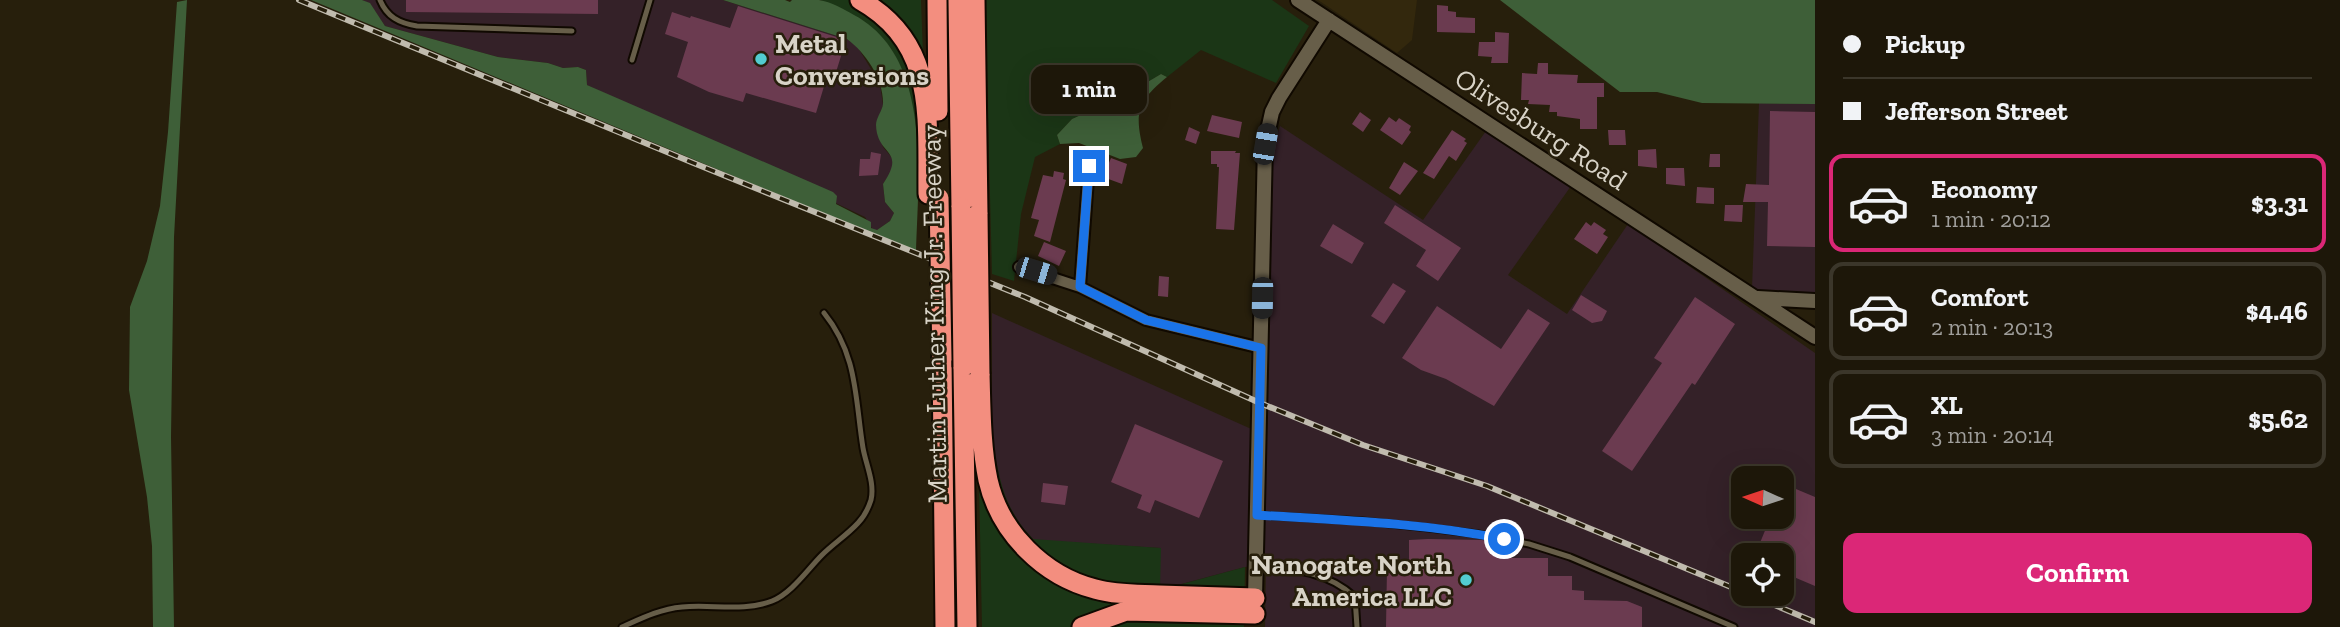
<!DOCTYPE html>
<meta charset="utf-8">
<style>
body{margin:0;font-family:"Zilla Slab",serif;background:#2a2417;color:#f1f3f6;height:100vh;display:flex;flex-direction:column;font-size:26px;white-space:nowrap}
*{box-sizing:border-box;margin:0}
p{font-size:23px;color:#a09f9c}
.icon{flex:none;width:38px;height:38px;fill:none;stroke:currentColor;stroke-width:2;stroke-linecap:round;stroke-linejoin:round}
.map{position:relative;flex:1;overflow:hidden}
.panel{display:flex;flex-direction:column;background:#1d1709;width:525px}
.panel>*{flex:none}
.banner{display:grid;align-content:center;height:154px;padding:0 28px;background:#1d1709}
.needle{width:46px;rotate:273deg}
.controls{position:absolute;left:1731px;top:466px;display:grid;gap:14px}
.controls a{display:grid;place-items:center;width:63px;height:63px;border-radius:14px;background:#1d1709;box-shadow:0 7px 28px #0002,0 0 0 2px #3b362a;font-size:35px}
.end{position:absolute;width:32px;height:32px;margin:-16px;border:9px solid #1a73e8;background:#fff;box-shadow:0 0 0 4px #fff}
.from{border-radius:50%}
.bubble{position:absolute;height:49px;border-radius:14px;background:#1d1709;box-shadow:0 7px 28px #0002,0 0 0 2px #3b362a;font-size:23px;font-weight:700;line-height:49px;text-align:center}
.car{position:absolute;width:21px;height:42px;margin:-21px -10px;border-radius:9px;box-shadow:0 0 5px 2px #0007;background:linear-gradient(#222 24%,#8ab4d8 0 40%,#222 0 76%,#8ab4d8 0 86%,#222 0)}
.banner b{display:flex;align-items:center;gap:24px;height:66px;font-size:26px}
.banner b+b{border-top:2px solid #3b362a}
.banner i{width:18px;height:18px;background:#f1f3f6}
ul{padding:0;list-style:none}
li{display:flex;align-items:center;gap:21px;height:98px;margin:0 14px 10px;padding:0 14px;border:4px solid #3b362a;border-radius:14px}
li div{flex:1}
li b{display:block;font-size:26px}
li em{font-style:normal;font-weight:700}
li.current{border-color:#db2777}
li>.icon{width:63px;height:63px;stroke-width:1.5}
.button{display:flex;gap:14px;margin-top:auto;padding:14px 28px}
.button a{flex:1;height:80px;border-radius:14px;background:#db2777;color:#fff;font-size:28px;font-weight:700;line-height:80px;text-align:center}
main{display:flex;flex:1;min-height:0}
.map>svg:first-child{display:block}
</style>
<main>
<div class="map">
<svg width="1815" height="627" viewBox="0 0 1815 627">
<rect width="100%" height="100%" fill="#271f0c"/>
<!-- built -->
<path fill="#33280d" d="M1318,0H1417L1412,40L1397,53Z"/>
<!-- industrial -->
<path fill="#342128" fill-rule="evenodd" d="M362,0H723L847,39L857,46L880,84L883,105L876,125L883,147L893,159V169L883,184L885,202L894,213L890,221L877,230H873L865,217L587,85L586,70L578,67L563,68L548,63L498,57L385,26L370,4Z
M1759,103L1815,104V293L1758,291L1752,288Z
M1280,126L1423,220L1486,131L1571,186L1508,275L1567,314L1628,224L1815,353V627H1265L1266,565L1245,567L1159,590L1160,548L1034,540L1021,526L1004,497L992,443V313L1267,436L1272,152ZM1743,478H1782V516H1743ZM1743,555H1782V593H1743Z"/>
<!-- green -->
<path fill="#1b3616" d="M820,0H921L923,55L916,92V138C905,61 896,30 820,0Z
M985,0H1272L1309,26L1276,83L1201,50L1167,77L1161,74L1129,93L1072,119L1057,135L1060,144L1035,157L1021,214L1014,281L992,274Z
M992,443C1001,483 1004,509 1033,539L1161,548L1160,590L1245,567L1244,627H982L979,484Z"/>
<!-- forest -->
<path fill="#3e5f38" d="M187,0L174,237L171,437L174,627H153L152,546L147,497L129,390L130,307L147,261L160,206L168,132L177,2Z
M311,0H362L370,3L385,26L498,57L548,63L563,68L578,67L586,70L587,85L833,192L837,196L836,204L871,222V228L877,230L890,221L894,213L885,202L883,184C907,148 877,157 876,125C876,118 882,111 883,104C884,80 866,53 847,39L723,0H785L790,2L792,0C801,0 811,0 819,0C831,2 844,9 854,15C933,57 918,177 916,252Z
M1500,0H1815V104L1702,103L1657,92H1620Z
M1161,74L1167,77C1138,101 1134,112 1143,148L1136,157L1120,159L1079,143L1060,144L1057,135L1072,119L1129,93Z"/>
<!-- building -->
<path fill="#6b3b50" d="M406,0H598V14L406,12Z
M1437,5L1448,6V11L1456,12V17L1475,18V33L1437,32Z
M738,6L846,40L832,85L825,83L816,113L746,93L743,102L709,92L677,77L688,42L665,34L672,12L690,18L691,16L730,28Z
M1495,32L1509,33L1508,63H1491L1492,57L1478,56L1479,42H1495Z
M1538,63H1548V74L1578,75L1577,83H1604V97H1597V129H1580V119L1557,116V112H1549L1550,105L1528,104L1529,100H1521L1522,73L1537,74Z
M1770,111L1815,112V247L1767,246L1768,202H1743L1746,184L1769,185Z
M1360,112L1371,120L1363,132L1352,124Z
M1212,115L1242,122L1239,138L1207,131Z
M1389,117L1396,122L1399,118L1411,126L1409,130L1411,132L1402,145L1380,130Z
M1189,127L1200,132L1196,144L1185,140Z
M1452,130L1466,139L1464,141L1467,143L1456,161L1449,156L1434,179L1423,173Z
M1608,130H1625L1626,145H1609Z
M1656,149L1657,168L1638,166V150Z
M1211,151H1236L1235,153H1240L1234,230L1216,229L1219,167H1217V164H1211Z
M871,152L881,154L878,175L859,176L860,159H870Z
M1710,154H1720V167H1709Z
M1111,158L1127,164L1122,184L1103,177Z
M1404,162L1418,171L1400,195L1389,188Z
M1666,168H1684L1685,186L1666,184Z
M1054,171L1064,173L1063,179L1066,180L1050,242L1034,236L1039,220L1031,218L1043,175L1053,177Z
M1697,187L1714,188V204L1696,203Z
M1395,205L1461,248L1438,281L1416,266L1426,250L1384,223Z
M1725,205H1743L1742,222L1724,221Z
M1586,222L1591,226L1594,222L1606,230L1603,234L1608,237L1597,254L1574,239Z
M1333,224L1364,243L1352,264L1320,246Z
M1044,242L1066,251L1059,266L1038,256Z
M1159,276L1169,277L1168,297L1158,296Z
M1393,283L1406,291L1384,324L1371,316Z
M1581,295L1607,311L1602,321L1592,323L1572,310Z
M1695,297L1735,324L1695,385L1692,383L1632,471L1602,451L1662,363L1654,358Z
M1437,306L1501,349L1528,309L1550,323L1494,406L1446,379L1421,370L1402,358Z
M1135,424L1223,461L1199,518L1155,500L1150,513L1137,508L1142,495L1111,482Z
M1043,483L1068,486L1065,505L1041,502Z
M1784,484L1815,497V586L1782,572V555H1755L1771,516H1782V491Z
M1428,539L1482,540L1502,544V558H1548V576H1572V590L1584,591V600L1627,601L1642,607V627H1386L1387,568H1409V540Z"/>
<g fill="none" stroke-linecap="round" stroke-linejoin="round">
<defs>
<path id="lane" d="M380,0C387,17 399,23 417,26L572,31
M632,60L650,0
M1257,515L1362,521L1429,528L1478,534L1529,544L1570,557L1734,627
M1256,566C1292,569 1327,571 1355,597L1357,627
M622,627C642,618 660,609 682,607C711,604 744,612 772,601C792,593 807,570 822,555C833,544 847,535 858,523C864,517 868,509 871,500C875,483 866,465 863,448C855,399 858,355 824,313"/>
<path id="street" d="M1019,267L1080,287L1146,320L1261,348
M1080,287L1089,166"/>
<path id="secondary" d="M1298,0L1815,337
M1758,298L1815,301
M1255,598L1265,144L1272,112L1279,98L1329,20"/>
<path id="highway" d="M860,0C937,43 927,117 928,194
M937,0L938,111
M958,0L961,207
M975,0L978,214
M942,359L945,627
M963,367L967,627
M980,374C981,409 981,446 988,480C1000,533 1044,576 1095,589C1116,595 1138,594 1159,595C1191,596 1223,597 1255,598
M1082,627L1126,611L1255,614"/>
</defs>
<!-- lane casing -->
<use href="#lane" stroke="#100900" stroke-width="9"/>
<!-- street casing -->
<use href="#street" stroke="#100900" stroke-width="14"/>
<!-- secondary casing -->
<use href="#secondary" stroke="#100900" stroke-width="18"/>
<!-- highway casing -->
<use href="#highway" stroke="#100900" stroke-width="23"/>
<!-- lane -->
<use href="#lane" stroke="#675e49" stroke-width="5"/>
<!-- street -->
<use href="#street" stroke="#675e49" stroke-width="10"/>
<!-- secondary -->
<use href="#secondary" stroke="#675e49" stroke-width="14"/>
<!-- highway -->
<use href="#highway" stroke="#f38e7f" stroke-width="19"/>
<defs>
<path id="rail" d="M299,0L696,164L1025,297L1260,403L1363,445L1487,486L1743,592
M1746,593L1815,622"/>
</defs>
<!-- rail casing -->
<use href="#rail" stroke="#c0bbae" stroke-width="6"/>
<!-- rail -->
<use href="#rail" stroke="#271f0c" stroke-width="3.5" stroke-dasharray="10" stroke-linecap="butt"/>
<defs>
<path id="highway-bridge" d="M939,198L942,359
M961,207L963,367
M978,214L980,374"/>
</defs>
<!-- highway-bridge casing -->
<use href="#highway-bridge" stroke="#100900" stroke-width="23" stroke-linecap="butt"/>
<!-- highway-bridge -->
<use href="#highway-bridge" stroke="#f38e7f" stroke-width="19"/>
</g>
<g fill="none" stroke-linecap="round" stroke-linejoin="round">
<!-- route -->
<path stroke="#1a73e8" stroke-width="9" d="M1089,166L1080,287L1146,320L1261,348L1257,515C1339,520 1423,523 1504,539"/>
</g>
<!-- markers -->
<g fill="#52ccd0" stroke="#271f0c" stroke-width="2.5">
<circle cx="761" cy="59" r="7"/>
<circle cx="1466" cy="580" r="7"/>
</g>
<g text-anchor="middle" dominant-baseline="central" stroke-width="5" stroke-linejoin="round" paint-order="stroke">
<!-- poi labels -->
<g font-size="28" font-weight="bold" fill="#d8d3c7" stroke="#271f0c" text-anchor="start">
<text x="775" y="43">Metal<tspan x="775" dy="32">Conversions</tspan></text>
<text x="1452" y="564" text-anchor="end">Nanogate North<tspan x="1452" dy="32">America LLC</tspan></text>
</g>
<!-- street labels -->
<g font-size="28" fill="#d8d3c7" stroke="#271f0c">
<text transform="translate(1541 129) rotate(33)">Olivesburg Road</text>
<text transform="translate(934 314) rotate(-91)">Martin Luther King Jr. Freeway</text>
</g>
</g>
</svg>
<div class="controls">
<a><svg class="needle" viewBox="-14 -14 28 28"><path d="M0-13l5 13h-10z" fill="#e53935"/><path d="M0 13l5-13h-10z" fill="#a09f9c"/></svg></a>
<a><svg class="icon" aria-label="locate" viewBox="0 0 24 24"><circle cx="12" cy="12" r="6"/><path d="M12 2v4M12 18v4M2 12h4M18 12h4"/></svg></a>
</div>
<i class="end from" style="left:1504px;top:539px"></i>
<i class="end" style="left:1089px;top:166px"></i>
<div class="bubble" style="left:1031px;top:65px;width:116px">1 min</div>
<i class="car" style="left:1265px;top:144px;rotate:10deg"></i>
<i class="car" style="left:1036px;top:271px;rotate:107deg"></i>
<i class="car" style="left:1262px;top:298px;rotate:181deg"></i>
</div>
<section class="panel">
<div class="banner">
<b><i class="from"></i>Pickup</b>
<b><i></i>Jefferson Street</b>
</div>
<ul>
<li class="current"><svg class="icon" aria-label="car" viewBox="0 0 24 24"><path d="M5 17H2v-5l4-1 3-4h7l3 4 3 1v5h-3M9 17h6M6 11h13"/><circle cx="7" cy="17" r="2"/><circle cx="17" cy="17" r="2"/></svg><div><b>Economy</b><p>1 min · 20:12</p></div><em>$3.31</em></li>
<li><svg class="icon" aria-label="car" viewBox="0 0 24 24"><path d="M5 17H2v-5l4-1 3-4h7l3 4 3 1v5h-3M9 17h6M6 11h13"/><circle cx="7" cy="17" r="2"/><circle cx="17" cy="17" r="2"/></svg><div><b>Comfort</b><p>2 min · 20:13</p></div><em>$4.46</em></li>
<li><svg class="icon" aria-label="car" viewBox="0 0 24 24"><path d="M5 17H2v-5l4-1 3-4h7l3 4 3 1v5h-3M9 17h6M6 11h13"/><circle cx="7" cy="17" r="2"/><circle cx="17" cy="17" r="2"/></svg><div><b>XL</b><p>3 min · 20:14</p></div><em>$5.62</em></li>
</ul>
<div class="button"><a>Confirm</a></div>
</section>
</main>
